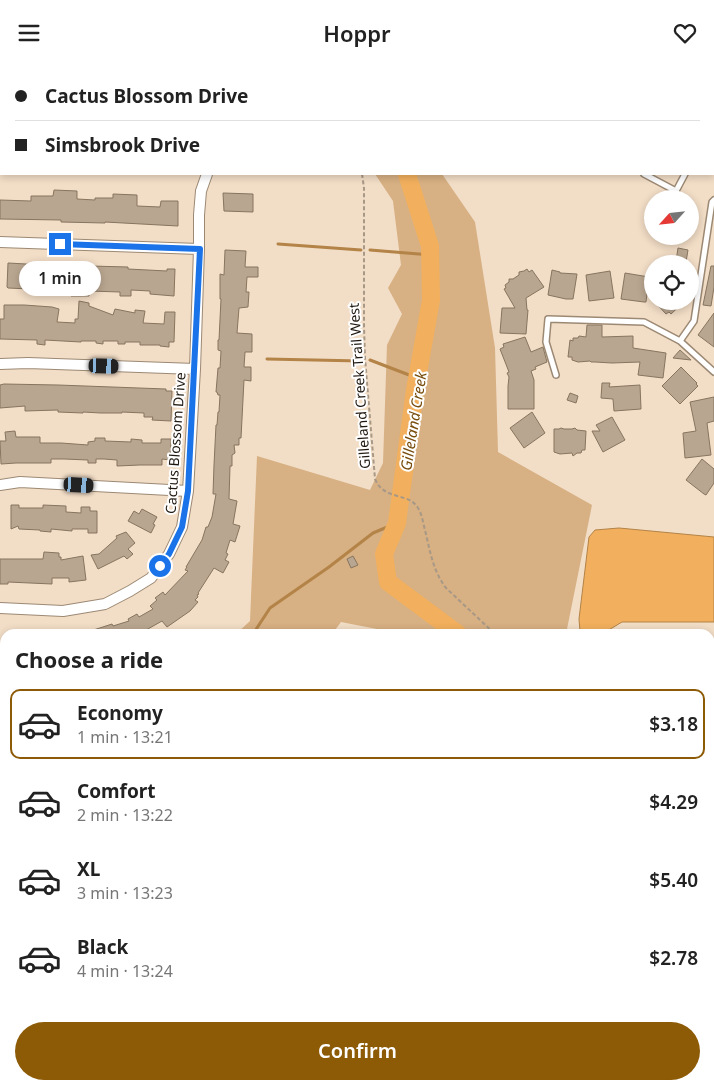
<!DOCTYPE html>
<meta charset="utf-8">
<style>
body{margin:0;font-family:"Noto Sans",sans-serif;background:#f6f6f6;color:#222;height:100vh;display:flex;flex-direction:column;font-size:19px;white-space:nowrap}
*{box-sizing:border-box;margin:0}
p{font-size:16px;color:#767676}
.icon{flex:none;width:28px;height:28px;fill:none;stroke:currentColor;stroke-width:2;stroke-linecap:round;stroke-linejoin:round}
.map{position:relative;flex:1;overflow:hidden}
.drawer{position:absolute;left:0px;top:564px;width:715px;height:461px;display:flex;flex-direction:column;background:#fff;border-radius:15px 15px 0 0;box-shadow:0 2px 8px #0003}
.drawer>*{flex:none}
.hud{position:absolute;left:0px;top:0px;width:715px;height:110px;box-shadow:0 2px 8px #0003;display:grid;align-content:center;height:110px;padding:0 15px;background:#fff}
.needle{width:32px;rotate:243deg}
.fabs{position:absolute;left:644px;top:125px;display:grid;gap:10px}
.fabs a{display:grid;place-items:center;width:55px;height:55px;border-radius:50%;background:#fff;box-shadow:0 2px 8px #0003;font-size:25px}
.end{position:absolute;width:22px;height:22px;margin:-11px;border:6px solid #1a73e8;background:#fff;box-shadow:0 0 0 2px #fff}
.from{border-radius:50%}
.bubble{position:absolute;height:35px;border-radius:18px;background:#fff;box-shadow:0 2px 8px #0003;font-size:16px;font-weight:600;line-height:35px;text-align:center}
.car{position:absolute;width:15px;height:30px;margin:-15px -8px;border-radius:6px;box-shadow:0 0 4px 1px #0007;background:linear-gradient(#222 24%,#8ab4d8 0 40%,#222 0 76%,#8ab4d8 0 86%,#222 0)}
.hud b{display:flex;align-items:center;gap:18px;height:48px;font-size:19px}
.hud b+b{border-top:1px solid #e0e0e0}
.hud i{width:12px;height:12px;background:#222}
ul{padding:0;list-style:none}
li{display:flex;align-items:center;gap:15px;height:70px;margin:0 10px 8px;padding:0 5px;border:2px solid transparent;border-radius:10px}
li div{flex:1}
li b{display:block;font-size:19px}
li em{font-style:normal;font-weight:600}
li.active{border-color:#8d5a06}
li>.icon{width:45px;height:45px;stroke-width:1.5}
h2{padding:0 15px;font-size:22px;line-height:60px}
.action{display:flex;gap:10px;margin-top:auto;padding:10px 15px}
.action a{flex:1;height:58px;border-radius:30px;background:#8d5a06;color:#fff;font-size:20px;font-weight:600;line-height:58px;text-align:center}
header{display:flex;justify-content:space-between;align-items:center;height:65px;padding:0 15px;background:#fff;font-size:22px;font-weight:600}
.map>svg:first-child{display:block}
</style>
<header><svg class="icon" aria-label="menu" viewBox="0 0 24 24"><path d="M4 6h16M4 12h16M4 18h16"/></svg>Hoppr<svg class="icon" aria-label="heart" viewBox="0 0 24 24"><path d="M12 20l-8-8c-3-5 5-10 8-4 3-6 11-1 8 4z"/></svg></header>
<div class="map">
<svg width="714" height="1024" viewBox="0 0 714 1024">
<rect width="100%" height="100%" fill="#f2ddc6"/>
<!-- built -->
<path fill="#ecd2b5" d="M710,590H714V698H710Z"/>
<!-- green -->
<path fill="#d7b083" d="M375,109H442L475,157L495,283L498,387L592,440L566,569H389L382,565L341,557L332,569H236L250,556L257,391L370,425L383,398L387,280L402,249L388,223L401,200L393,136Z
M0,602H5V634H0Z
M344,1020H399L398,1024H336Z"/>
<!-- water -->
<path fill="#f2b05e" stroke="#b38347" d="M619,463L714,472V557H622L602,569H584L580,566L579,554L589,472L595,465Z"/>
<g fill="none" stroke-linecap="round" stroke-linejoin="round">
<!-- stream -->
<path stroke="#b38347" stroke-width="3" d="M278,179L361,185
M370,185L431,190
M267,294L361,296
M370,295L417,313
M253,569L270,543L329,502L373,468L397,458
M0,618L5,619"/>
<!-- river -->
<path stroke="#f2b05e" stroke-width="18" d="M385,0V1
M407,109L430,181L431,235L415,325L397,458L384,489L388,517L458,569
M379,1024L381,1020"/>
</g>
<!-- building -->
<path fill="#b9a690" stroke="#877560" d="M54,125L77,126V134L95,135V133H113V129L137,130V141L160,142L161,136H178V161L105,157V158L61,157V155L0,154V135L31,136V131H53Z
M223,128L253,129V147L224,146Z
M678,183L688,185L686,197L676,196Z
M225,185L246,186L245,202H258V212H247L246,227H249L248,242L239,243L237,268L252,269V287H245L244,302H251V316L244,315L241,373H239V380H234L235,388L232,390V401H230L229,434L237,436L233,459L240,461L235,477L230,475L226,488L228,489L225,495L229,497L223,508L214,503L198,528L199,529L197,530L198,532L195,535L198,537L190,546L167,562L162,556L139,569H87V567L106,561L112,559L113,561L129,556L128,554L137,549L139,552L153,544L150,541L157,535L155,533L163,527L165,530L188,506L185,505L187,502H186L202,475L206,462H208L212,452L216,429H213L214,400L216,360H217L218,347H219L220,330H218L217,327H216L218,303H220L221,286L218,285V275H219L221,234H220V209L224,210Z
M8,198L80,202V201L82,200H89L90,201L128,202V204L167,206V204H175L174,231L150,229V226L131,225V231H120V227L89,226V231H71L72,222L54,221L53,225L8,223L7,222Z
M711,201H714V222L711,241L703,240Z
M527,204L529,207L532,205L544,222L526,233L527,245H528L526,269L500,268L502,243H515L504,224L506,223L505,220L509,217V214H513L519,210V207L524,206Z
M552,205L560,207V208L577,209L573,234H566L548,230Z
M610,206L614,233L589,236L586,210Z
M625,208L649,212L646,237H644L621,234Z
M79,236L89,238V241L113,250L115,244L135,248V245L145,246L143,258L164,259L165,247H175L174,277H169V282L160,281V280H140V277H125V279H118V276H103V279L96,278V276H81V277L45,275V280L37,279V275L0,274V254H4V240H24L52,242L59,244L57,257L75,258V254H78Z
M654,236H685L671,249L669,247L666,249Z
M714,248V282L698,270Z
M587,260H602V272L633,271V283L666,288L663,313L638,310L640,297L612,298L595,297H591L590,296L578,297L572,295V292H568L570,275L573,276V273H578L579,271L586,272Z
M525,272L531,287L543,282L547,297L535,302L536,304L531,306L534,315V344H508V321L509,312L507,308L509,307L500,284L504,282L503,279Z
M680,285L691,295L673,293Z
M681,302L697,318L696,319L698,321L680,339L662,321Z
M602,318H610L609,322L640,320L641,344L614,346L613,334L601,333Z
M4,319L58,320L166,324V326H172L171,356L152,355L153,352H144V348L122,347V348H101L83,347V348L58,347V345L25,346V341L0,343V320Z
M570,328L578,331L576,338L567,335Z
M714,332V356L707,358L711,390L685,393L683,368L696,366L690,337Z
M532,347L545,368L524,383L510,363Z
M612,352L625,375L603,387L592,366H600L596,360Z
M561,363L564,364H572L575,363L577,365L586,366L585,385H582L581,388H577L573,391L572,388L560,389L554,387V364H559Z
M15,366L16,372H40V378H61L88,380V377L95,376V373H105V376L131,377V374L142,375V378H161V374H171L170,395L162,394V400H140L117,401V395L104,394H96V398H88V395L64,394H51V398H16L1,399L0,376H6L5,367Z
M702,394L714,404V418L706,430L704,429L686,415Z
M11,440H19V443H43V440L66,441V447L81,448V442H90V446H97V468H88V464H72V466L51,464V467L40,466V465L19,464L18,461L11,464Z
M142,444L157,452L153,459L155,460L151,468L128,456L134,446L139,449Z
M126,467L135,478L128,484L133,489L127,494L124,491L98,504L91,490L99,489L117,473L116,471Z
M44,487L59,488V492H61V495L83,491L86,515L69,517V513H52V519L8,517V519H0V494H43Z
M353,491L358,500L351,503L347,494Z"/>
<g fill="none" stroke-linecap="round" stroke-linejoin="round">
<defs>
<path id="lane" d="M636,1L637,0
M714,49V48
M644,109L676,126L685,109
M680,276L694,256L712,137L714,135
M556,310L546,277L548,254L644,257L680,276L714,307"/>
<path id="street" d="M243,1V0
M0,55L1,56
M0,177L199,184
M0,299L28,298L195,304
M0,420L20,417L188,426
M0,543L63,546L105,539L130,526L151,513L169,489L182,462L188,426L195,304L199,184V150L201,126L207,109
M0,681H5
M710,716H714
M0,782H5
M0,886H5
M0,962L5,975
M151,1024L153,1020"/>
</defs>
<!-- lane casing -->
<use href="#lane" stroke="#9c8974" stroke-width="8"/>
<!-- street casing -->
<use href="#street" stroke="#9c8974" stroke-width="12"/>
<!-- path -->
<path stroke="#a89886" stroke-width="2" stroke-dasharray="4 2.5" stroke-linecap="butt" d="M351,1V0
M362,109L364,123V262L365,293L375,414C384,436 409,427 418,443C422,449 423,458 425,465C430,486 433,506 446,523L495,569
M308,1024L315,1020"/>
<!-- lane -->
<use href="#lane" stroke="#fff" stroke-width="5"/>
<!-- street -->
<use href="#street" stroke="#fff" stroke-width="10"/>
</g>
<g fill="none" stroke-linecap="round" stroke-linejoin="round">
<!-- route -->
<path stroke="#1a73e8" stroke-width="6" d="M60,179L200,184L188,426L182,462L169,489L160,501"/>
</g>
<g text-anchor="middle" dominant-baseline="central" stroke-width="4" stroke-linejoin="round" paint-order="stroke">
<!-- street labels -->
<g font-size="14" fill="#201911" stroke="#fff">
<text transform="translate(359 321) rotate(-94)">Gilleland Creek Trail West</text>
<text transform="translate(175 378) rotate(-86)">Cactus Blossom Drive</text>
</g>
<!-- water labels -->
<g font-size="15" font-style="italic" fill="#774c0c" stroke="#fff">
<text transform="translate(413 356) rotate(-81)">Gilleland Creek</text>
</g>
</g>
</svg>
<div class="fabs">
<a><svg class="needle" viewBox="-14 -14 28 28"><path d="M0-13l5 13h-10z" fill="#e53935"/><path d="M0 13l5-13h-10z" fill="#767676"/></svg></a>
<a><svg class="icon" aria-label="locate" viewBox="0 0 24 24"><circle cx="12" cy="12" r="6"/><path d="M12 2v4M12 18v4M2 12h4M18 12h4"/></svg></a>
</div>
<i class="end from" style="left:160px;top:501px"></i>
<i class="end" style="left:60px;top:179px"></i>
<div class="bubble" style="left:19px;top:196px;width:82px">1 min</div>
<i class="car" style="left:104px;top:301px;rotate:92deg"></i>
<i class="car" style="left:79px;top:420px;rotate:93deg"></i>
<div class="hud">
<b><i class="from"></i>Cactus Blossom Drive</b>
<b><i></i>Simsbrook Drive</b>
</div>
<section class="drawer">
<h2>Choose a ride</h2>
<ul>
<li class="active"><svg class="icon" aria-label="car" viewBox="0 0 24 24"><path d="M5 17H2v-5l4-1 3-4h7l3 4 3 1v5h-3M9 17h6M6 11h13"/><circle cx="7" cy="17" r="2"/><circle cx="17" cy="17" r="2"/></svg><div><b>Economy</b><p>1 min · 13:21</p></div><em>$3.18</em></li>
<li><svg class="icon" aria-label="car" viewBox="0 0 24 24"><path d="M5 17H2v-5l4-1 3-4h7l3 4 3 1v5h-3M9 17h6M6 11h13"/><circle cx="7" cy="17" r="2"/><circle cx="17" cy="17" r="2"/></svg><div><b>Comfort</b><p>2 min · 13:22</p></div><em>$4.29</em></li>
<li><svg class="icon" aria-label="car" viewBox="0 0 24 24"><path d="M5 17H2v-5l4-1 3-4h7l3 4 3 1v5h-3M9 17h6M6 11h13"/><circle cx="7" cy="17" r="2"/><circle cx="17" cy="17" r="2"/></svg><div><b>XL</b><p>3 min · 13:23</p></div><em>$5.40</em></li>
<li><svg class="icon" aria-label="car" viewBox="0 0 24 24"><path d="M5 17H2v-5l4-1 3-4h7l3 4 3 1v5h-3M9 17h6M6 11h13"/><circle cx="7" cy="17" r="2"/><circle cx="17" cy="17" r="2"/></svg><div><b>Black</b><p>4 min · 13:24</p></div><em>$2.78</em></li>
</ul>
<div class="action"><a>Confirm</a></div>
</section>
</div>
